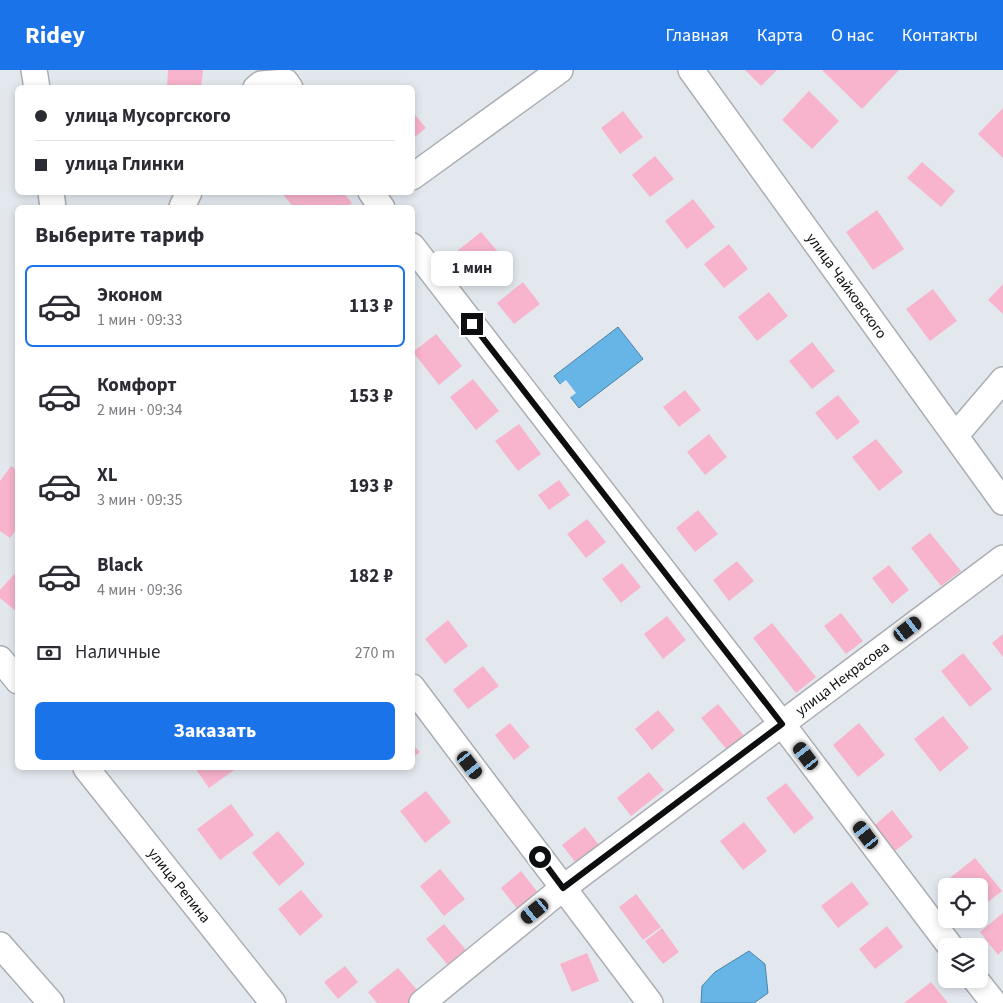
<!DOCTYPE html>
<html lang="ru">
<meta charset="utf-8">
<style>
body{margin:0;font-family:"Source Sans 3",sans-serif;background:#f2f2f3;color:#2b2b33;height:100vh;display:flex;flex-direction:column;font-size:19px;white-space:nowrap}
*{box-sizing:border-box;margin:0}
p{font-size:16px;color:#7c7c81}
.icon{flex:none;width:28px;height:28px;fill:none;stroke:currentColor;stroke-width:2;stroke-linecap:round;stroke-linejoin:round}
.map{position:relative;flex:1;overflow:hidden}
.panel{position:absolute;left:15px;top:135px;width:400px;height:565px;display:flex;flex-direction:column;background:#fff;border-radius:8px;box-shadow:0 2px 8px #0003}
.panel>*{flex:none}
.banner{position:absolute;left:15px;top:15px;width:400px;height:110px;border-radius:8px;box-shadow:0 2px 8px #0003;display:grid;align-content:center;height:110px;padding:0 20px;background:#fff}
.tools{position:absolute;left:938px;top:808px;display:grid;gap:10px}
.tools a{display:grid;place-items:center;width:50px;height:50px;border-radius:8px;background:#fff;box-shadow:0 2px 8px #0003;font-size:25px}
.end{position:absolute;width:22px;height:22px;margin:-11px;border:6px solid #0c0e10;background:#fff;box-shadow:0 0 0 2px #fff}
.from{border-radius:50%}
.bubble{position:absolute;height:35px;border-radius:8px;background:#fff;box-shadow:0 2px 8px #0003;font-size:16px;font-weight:700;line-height:35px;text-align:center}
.car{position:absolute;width:15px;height:30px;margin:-15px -8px;border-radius:6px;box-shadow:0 0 4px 1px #0007;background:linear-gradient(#222 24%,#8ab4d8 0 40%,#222 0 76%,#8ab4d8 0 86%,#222 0)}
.banner b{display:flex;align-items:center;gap:18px;height:48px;font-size:19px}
.banner b+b{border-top:1px solid #e1e1e2}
.banner i{width:12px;height:12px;background:#2b2b33}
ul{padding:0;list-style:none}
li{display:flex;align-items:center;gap:15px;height:82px;margin:0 10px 8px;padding:0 10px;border:2px solid transparent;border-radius:8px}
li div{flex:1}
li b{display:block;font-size:19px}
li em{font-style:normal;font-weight:700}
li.active{border-color:#1a73e8}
li>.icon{width:45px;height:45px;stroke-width:1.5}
h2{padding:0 20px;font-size:22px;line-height:60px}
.pay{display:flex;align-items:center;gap:12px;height:55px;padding:0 20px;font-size:19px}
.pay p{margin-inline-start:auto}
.button{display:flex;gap:10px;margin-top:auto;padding:10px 20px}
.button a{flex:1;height:58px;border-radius:8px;background:#1a73e8;color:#fff;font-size:20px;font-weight:700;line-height:58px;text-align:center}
header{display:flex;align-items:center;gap:30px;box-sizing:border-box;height:70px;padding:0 25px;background:#1a73e8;color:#fff}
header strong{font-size:24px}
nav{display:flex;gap:28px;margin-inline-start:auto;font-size:18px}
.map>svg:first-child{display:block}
</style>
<header>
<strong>Ridey</strong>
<nav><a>Главная</a><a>Карта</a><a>О нас</a><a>Контакты</a></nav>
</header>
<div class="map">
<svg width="1003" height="933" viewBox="0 0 1003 933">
<rect width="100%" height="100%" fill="#e3e8ef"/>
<!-- water -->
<path fill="#66b5e6" stroke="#4b83a6" d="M618,257L643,289L579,338L554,306Z
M749,881L765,894L768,923L754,933H701L702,916L715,902Z"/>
<!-- pier -->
<path fill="#e3e8ef" d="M566,310L576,323L568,329L558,316Z"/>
<!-- building -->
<path fill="#f8b4cd" d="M168,0H203L201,18H167Z
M745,0H777L761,16Z
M822,0H899L862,39Z
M809,21L839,51L812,79L782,50Z
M1003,38V88L978,64Z
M412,41L426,58L412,69Z
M623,41L643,67L620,84L601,58Z
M655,86L674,109L650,127L632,105Z
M922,92L955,121L941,137L907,108Z
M281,122H343L352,133L346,138H294Z
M693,129L715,157L687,179L665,151Z
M877,140L904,179L873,200L846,162Z
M481,162L499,183L473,204L456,182Z
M729,174L748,199L724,218L704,194Z
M523,212L540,234L514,254L497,233Z
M1003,214V244L988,230Z
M933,219L957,251L930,271L906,239Z
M769,222L788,246L757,271L738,247Z
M436,264L462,296L439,315L413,282Z
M812,272L835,301L812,319L789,291Z
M473,309L499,341L476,360L450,327Z
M685,320L701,340L679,357L663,337Z
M838,325L860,352L837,370L815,343Z
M519,354L541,384L518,401L495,371Z
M709,364L727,387L705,405L687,382Z
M876,369L903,402L879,421L852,387Z
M11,396L18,401V457L10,468L0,461V411Z
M559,410L570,425L549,440L538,425Z
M698,440L718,464L695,482L676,458Z
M587,449L606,472L586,488L567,464Z
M930,463L961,501L941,516L911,478Z
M737,491L754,511L729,531L713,510Z
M622,493L641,517L621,533L602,509Z
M889,495L909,520L892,534L872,508Z
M18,500V543L0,528V520Z
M841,543L863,571L846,584L824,556Z
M667,546L686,570L663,589L644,564Z
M448,550L468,576L445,594L425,569Z
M772,553L816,607L796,623L753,568Z
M1003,564V587L992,573Z
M963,583L992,619L970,637L941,601Z
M483,596L499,616L468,639L453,620Z
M718,634L745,667L727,680L701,648Z
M658,640L675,660L652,680L635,659Z
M943,646L969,678L940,702L914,669Z
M510,653L530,677L514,690L495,665Z
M859,653L885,685L858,707L833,675Z
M412,674L420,682L412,688Z
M195,698H237L209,718Z
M649,702L664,720L631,746L617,728Z
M786,713L814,748L794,764L766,728Z
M426,721L451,752L425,773L400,741Z
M231,734L254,765L220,790L197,759Z
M892,740L913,767L895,781L875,755Z
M744,752L767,781L743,800L720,771Z
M585,757L609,788L586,806L562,775Z
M278,761L305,794L279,816L252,783Z
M975,788L1002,821L979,839V816H950L946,811Z
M440,799L465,829L444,846L420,816Z
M521,801L543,829L522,845L501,818Z
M852,812L869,834L838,858L821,836Z
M301,820L323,846L300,866L278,839Z
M636,824L661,857L643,870L619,837Z
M1003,843V880L998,885L980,862Z
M444,854L466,880L448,895L426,869Z
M887,856L903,877L875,899L859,879Z
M662,858L679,882L663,894L645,871Z
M587,883L599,911L572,922L560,894Z
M345,896L358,912L338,929L324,912Z
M398,898L425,929L420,933H377L368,922Z
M931,912L948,933H904Z"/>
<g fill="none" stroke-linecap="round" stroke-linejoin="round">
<defs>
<g id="minor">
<path d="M34,0L37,18"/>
<path id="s1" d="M691,0L1003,432"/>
<path d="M256,18L261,14L286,12L290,18"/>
<path d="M412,107L560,0"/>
<path d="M51,122L53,138"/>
<path d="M371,122L382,138"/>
<path d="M182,137L189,122"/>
<path d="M412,176L782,654L950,876"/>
<path d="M956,365L1003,310"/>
<path d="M0,589L18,611"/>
<path d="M412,617L650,933"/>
<path id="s2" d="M86,698L273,933"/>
<path d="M0,875L51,933"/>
<path d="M975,909L994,933"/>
<path id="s3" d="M422,933L563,818L1003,488"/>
</g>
</defs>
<!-- minor casing -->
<use href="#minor" stroke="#aaaeb4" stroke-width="28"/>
<!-- minor -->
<use href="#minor" stroke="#fff" stroke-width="25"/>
</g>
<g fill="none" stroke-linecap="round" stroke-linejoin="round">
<!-- route -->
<path stroke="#0c0e10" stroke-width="6" d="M472,254L782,654L563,818L540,787"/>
</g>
<g text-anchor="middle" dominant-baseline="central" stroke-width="5" stroke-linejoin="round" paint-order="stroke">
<!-- street labels -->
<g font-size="15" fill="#0c0e10" stroke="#fff">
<text stroke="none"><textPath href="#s1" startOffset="266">улица Чайковского</textPath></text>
<text stroke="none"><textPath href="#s3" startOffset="531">улица Некрасова</textPath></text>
<text stroke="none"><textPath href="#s2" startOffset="150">улица Репина</textPath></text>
</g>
</g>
</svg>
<div class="tools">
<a><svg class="icon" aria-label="locate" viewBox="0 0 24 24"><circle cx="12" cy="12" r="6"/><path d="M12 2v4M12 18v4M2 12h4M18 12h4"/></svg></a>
<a><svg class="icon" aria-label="layers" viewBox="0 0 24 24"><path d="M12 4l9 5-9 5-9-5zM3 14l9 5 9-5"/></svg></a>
</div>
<i class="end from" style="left:540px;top:787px"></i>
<i class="end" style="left:472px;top:254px"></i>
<div class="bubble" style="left:431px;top:181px;width:82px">1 мин</div>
<i class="car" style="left:908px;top:559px;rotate:53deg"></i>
<i class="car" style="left:806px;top:686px;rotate:323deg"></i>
<i class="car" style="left:470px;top:695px;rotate:143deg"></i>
<i class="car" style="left:866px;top:765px;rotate:323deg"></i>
<i class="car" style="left:535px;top:841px;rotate:231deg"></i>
<div class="banner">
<b><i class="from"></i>улица Мусоргского</b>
<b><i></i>улица Глинки</b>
</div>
<section class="panel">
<h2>Выберите тариф</h2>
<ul>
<li class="active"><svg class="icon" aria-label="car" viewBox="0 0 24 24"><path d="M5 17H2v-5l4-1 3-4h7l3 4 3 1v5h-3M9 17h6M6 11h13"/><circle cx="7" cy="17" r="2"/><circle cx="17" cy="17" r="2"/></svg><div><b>Эконом</b><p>1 мин · 09:33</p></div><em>113 ₽</em></li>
<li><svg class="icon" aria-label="car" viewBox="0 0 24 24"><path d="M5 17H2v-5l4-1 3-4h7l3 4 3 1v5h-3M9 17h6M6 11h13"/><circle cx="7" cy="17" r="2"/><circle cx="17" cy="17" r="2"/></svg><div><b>Комфорт</b><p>2 мин · 09:34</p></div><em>153 ₽</em></li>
<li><svg class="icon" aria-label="car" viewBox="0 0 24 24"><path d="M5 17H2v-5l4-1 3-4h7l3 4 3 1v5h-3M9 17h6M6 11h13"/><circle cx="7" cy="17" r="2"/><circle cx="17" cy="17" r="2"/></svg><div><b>XL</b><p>3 мин · 09:35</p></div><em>193 ₽</em></li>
<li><svg class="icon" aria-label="car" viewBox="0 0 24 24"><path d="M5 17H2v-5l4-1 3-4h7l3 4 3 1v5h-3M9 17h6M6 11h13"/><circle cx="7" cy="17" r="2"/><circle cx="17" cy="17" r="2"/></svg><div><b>Black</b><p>4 мин · 09:36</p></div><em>182 ₽</em></li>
</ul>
<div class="pay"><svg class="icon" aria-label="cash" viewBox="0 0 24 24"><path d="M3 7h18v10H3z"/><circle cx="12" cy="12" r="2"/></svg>Наличные<p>270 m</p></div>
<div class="button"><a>Заказать</a></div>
</section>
</div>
